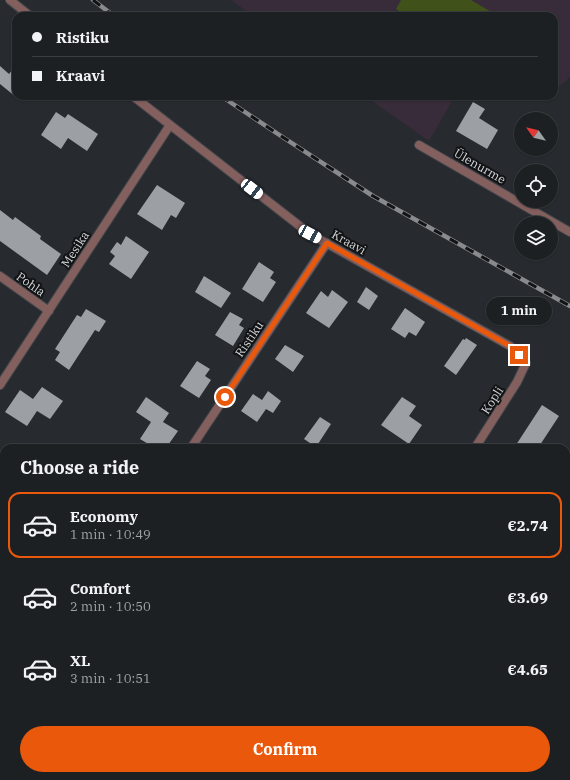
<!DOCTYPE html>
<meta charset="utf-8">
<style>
body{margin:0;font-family:"IBM Plex Serif",serif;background:#2a2d2f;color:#f1f3f6;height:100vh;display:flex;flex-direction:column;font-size:15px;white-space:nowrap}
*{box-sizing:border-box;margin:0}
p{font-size:13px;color:#a0a3a5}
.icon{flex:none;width:22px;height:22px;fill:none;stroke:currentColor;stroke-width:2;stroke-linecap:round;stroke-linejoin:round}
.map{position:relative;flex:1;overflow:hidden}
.side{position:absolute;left:0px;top:444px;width:570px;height:336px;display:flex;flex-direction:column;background:#1d2022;border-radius:12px 12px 0 0;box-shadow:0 1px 3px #0004,0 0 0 1px #3b3e40}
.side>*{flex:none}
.top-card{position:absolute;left:12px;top:12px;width:546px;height:88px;border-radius:12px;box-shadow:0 1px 3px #0004,0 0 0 1px #3b3e40;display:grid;align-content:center;height:88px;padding:0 20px;background:#1d2022}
.needle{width:26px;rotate:304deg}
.controls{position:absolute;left:514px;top:112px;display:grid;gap:8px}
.controls a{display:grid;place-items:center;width:44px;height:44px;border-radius:50%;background:#1d2022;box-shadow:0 1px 3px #0004,0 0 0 1px #3b3e40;font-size:20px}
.end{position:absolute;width:18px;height:18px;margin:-9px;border:5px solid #ea580c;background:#fff;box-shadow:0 0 0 2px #fff}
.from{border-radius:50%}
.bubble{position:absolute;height:28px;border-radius:14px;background:#1d2022;box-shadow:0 1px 3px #0004,0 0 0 1px #3b3e40;font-size:13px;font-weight:700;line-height:28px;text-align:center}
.car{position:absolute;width:12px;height:24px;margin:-12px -6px;border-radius:5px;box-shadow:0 0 3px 1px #0007;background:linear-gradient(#fff 24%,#345 0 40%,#fff 0 76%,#345 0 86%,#fff 0)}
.top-card b{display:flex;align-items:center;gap:14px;height:38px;font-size:15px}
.top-card b+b{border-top:1px solid #3b3e40}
.top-card i{width:10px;height:10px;background:#f1f3f6}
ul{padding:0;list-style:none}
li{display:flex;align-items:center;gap:12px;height:66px;margin:0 8px 6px;padding:0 12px;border:2px solid transparent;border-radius:12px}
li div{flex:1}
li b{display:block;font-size:15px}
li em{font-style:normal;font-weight:700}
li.current{border-color:#ea580c}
li>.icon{width:36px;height:36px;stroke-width:1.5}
h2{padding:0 20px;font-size:18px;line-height:48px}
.button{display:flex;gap:8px;margin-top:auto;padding:8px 20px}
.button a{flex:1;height:46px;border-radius:24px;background:#ea580c;color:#fff;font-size:16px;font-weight:700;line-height:46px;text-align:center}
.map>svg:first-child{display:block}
</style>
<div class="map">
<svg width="570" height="780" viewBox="0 0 570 780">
<rect width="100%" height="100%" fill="#272a2e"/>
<!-- education -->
<path fill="#392c3a" d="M231,0H570V77L554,91V16H253Z
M365,96H455L429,141Z"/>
<!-- green -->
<path fill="#405119" d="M401,0H471L493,13L491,16H407L396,9Z"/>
<!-- building -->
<path fill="#9ca0a5" d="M16,65V97L0,84V66L9,74Z
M473,102L485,109L479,118L498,130L487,149L456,131Z
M56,112L65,118L68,114L98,134L87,151L68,138L61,149L41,135Z
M157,185L185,203L176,218L171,215L162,230L137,214Z
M0,210L13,220L15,217L41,236L40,239L61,254L47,275L0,241Z
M126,236L149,252L131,279L109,264L115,256L110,252L117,242L121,245Z
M259,262L274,272L270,278L276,282L263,302L242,289Z
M204,276L231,293L221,308L195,292Z
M366,287L378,296L369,310L357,302Z
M332,290L348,302L329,328L306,313L321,291L328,297Z
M405,308L425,322L416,336L409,332L405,338L391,329Z
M86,309L106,321L99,332L95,330L69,370L55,360L60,352L55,349L77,315L81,317Z
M230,312L243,319L239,325L244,328L233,346L215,335Z
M466,338L477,345L456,375L444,366L463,339L465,340Z
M285,345L304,356L293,372L275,359Z
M197,361L210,369L205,376L211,380L199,398L180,386Z
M42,387L63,401L50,419L37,411L27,426L5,412L20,390L33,399Z
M268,391L281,401L273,413L266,409L257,422L241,411L253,394L262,400Z
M146,397L169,413L163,422L178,431L166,448H155L140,439L151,422L136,412Z
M402,397L416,406L409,416L422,425L409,444L381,425Z
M542,405L559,416L538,448H514Z
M320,417L331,424L316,447L304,439Z"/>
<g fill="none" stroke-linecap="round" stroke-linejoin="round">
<defs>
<path id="minor" d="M10,0L30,16
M133,96L310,234L510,346L519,355L526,363L517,382L475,448
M419,145L570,232
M0,276L49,311
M0,385L170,125
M191,448L327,243
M566,645L570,639
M566,702L570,705
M0,735L4,729
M255,780L257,776
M479,780L481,776"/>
</defs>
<!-- minor casing -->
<use href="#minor" stroke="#43464a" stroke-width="10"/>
<!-- minor -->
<use href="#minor" stroke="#835f5e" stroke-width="8"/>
<defs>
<path id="rail" d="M93,0L114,16
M221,96L281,136L373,196L570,306"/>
</defs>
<!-- rail casing -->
<use href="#rail" stroke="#888a8e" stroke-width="4.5"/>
<!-- rail -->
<use href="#rail" stroke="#111314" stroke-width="3" stroke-dasharray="9" stroke-linecap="butt"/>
</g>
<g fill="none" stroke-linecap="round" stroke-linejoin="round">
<!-- route -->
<path stroke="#ea580c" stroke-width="5" d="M225,397L327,243L510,346L519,355"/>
</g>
<g text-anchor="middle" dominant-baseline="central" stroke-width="4" stroke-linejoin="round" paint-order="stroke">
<!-- street labels -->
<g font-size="12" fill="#d5d7da" stroke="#111314">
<text transform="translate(480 166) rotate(30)">Ülenurme</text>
<text transform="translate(349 242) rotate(29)">Kraavi</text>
<text transform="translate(75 249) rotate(-57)">Mesika</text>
<text transform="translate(31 284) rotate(35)">Pohla</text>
<text transform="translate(249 339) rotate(-56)">Ristiku</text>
<text transform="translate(492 400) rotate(-57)">Kopli</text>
</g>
</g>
</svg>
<div class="controls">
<a><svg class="needle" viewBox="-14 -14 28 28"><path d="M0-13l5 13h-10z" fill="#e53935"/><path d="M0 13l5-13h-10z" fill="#a0a3a5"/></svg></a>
<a><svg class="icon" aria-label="locate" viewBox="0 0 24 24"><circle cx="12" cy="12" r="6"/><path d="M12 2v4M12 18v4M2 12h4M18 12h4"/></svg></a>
<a><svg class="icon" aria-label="layers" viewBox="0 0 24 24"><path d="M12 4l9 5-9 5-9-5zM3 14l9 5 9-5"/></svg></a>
</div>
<i class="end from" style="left:225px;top:397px"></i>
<i class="end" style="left:519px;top:355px"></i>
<div class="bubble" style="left:486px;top:297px;width:66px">1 min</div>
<i class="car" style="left:252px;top:189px;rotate:128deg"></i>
<i class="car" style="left:310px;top:234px;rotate:118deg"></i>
<div class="top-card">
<b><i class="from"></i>Ristiku</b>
<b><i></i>Kraavi</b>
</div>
<section class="side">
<h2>Choose a ride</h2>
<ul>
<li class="current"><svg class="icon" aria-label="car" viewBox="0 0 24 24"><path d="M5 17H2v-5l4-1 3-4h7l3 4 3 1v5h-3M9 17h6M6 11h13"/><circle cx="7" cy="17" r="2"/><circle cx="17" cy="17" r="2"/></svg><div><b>Economy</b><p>1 min · 10:49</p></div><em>€2.74</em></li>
<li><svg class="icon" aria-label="car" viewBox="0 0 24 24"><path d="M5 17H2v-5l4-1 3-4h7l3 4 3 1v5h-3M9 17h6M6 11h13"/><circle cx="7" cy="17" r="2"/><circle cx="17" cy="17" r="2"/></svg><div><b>Comfort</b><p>2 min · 10:50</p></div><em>€3.69</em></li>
<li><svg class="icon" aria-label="car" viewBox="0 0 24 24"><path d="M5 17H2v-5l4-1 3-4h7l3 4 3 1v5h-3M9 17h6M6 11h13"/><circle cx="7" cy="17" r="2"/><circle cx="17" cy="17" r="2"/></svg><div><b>XL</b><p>3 min · 10:51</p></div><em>€4.65</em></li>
</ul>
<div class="button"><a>Confirm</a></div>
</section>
</div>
